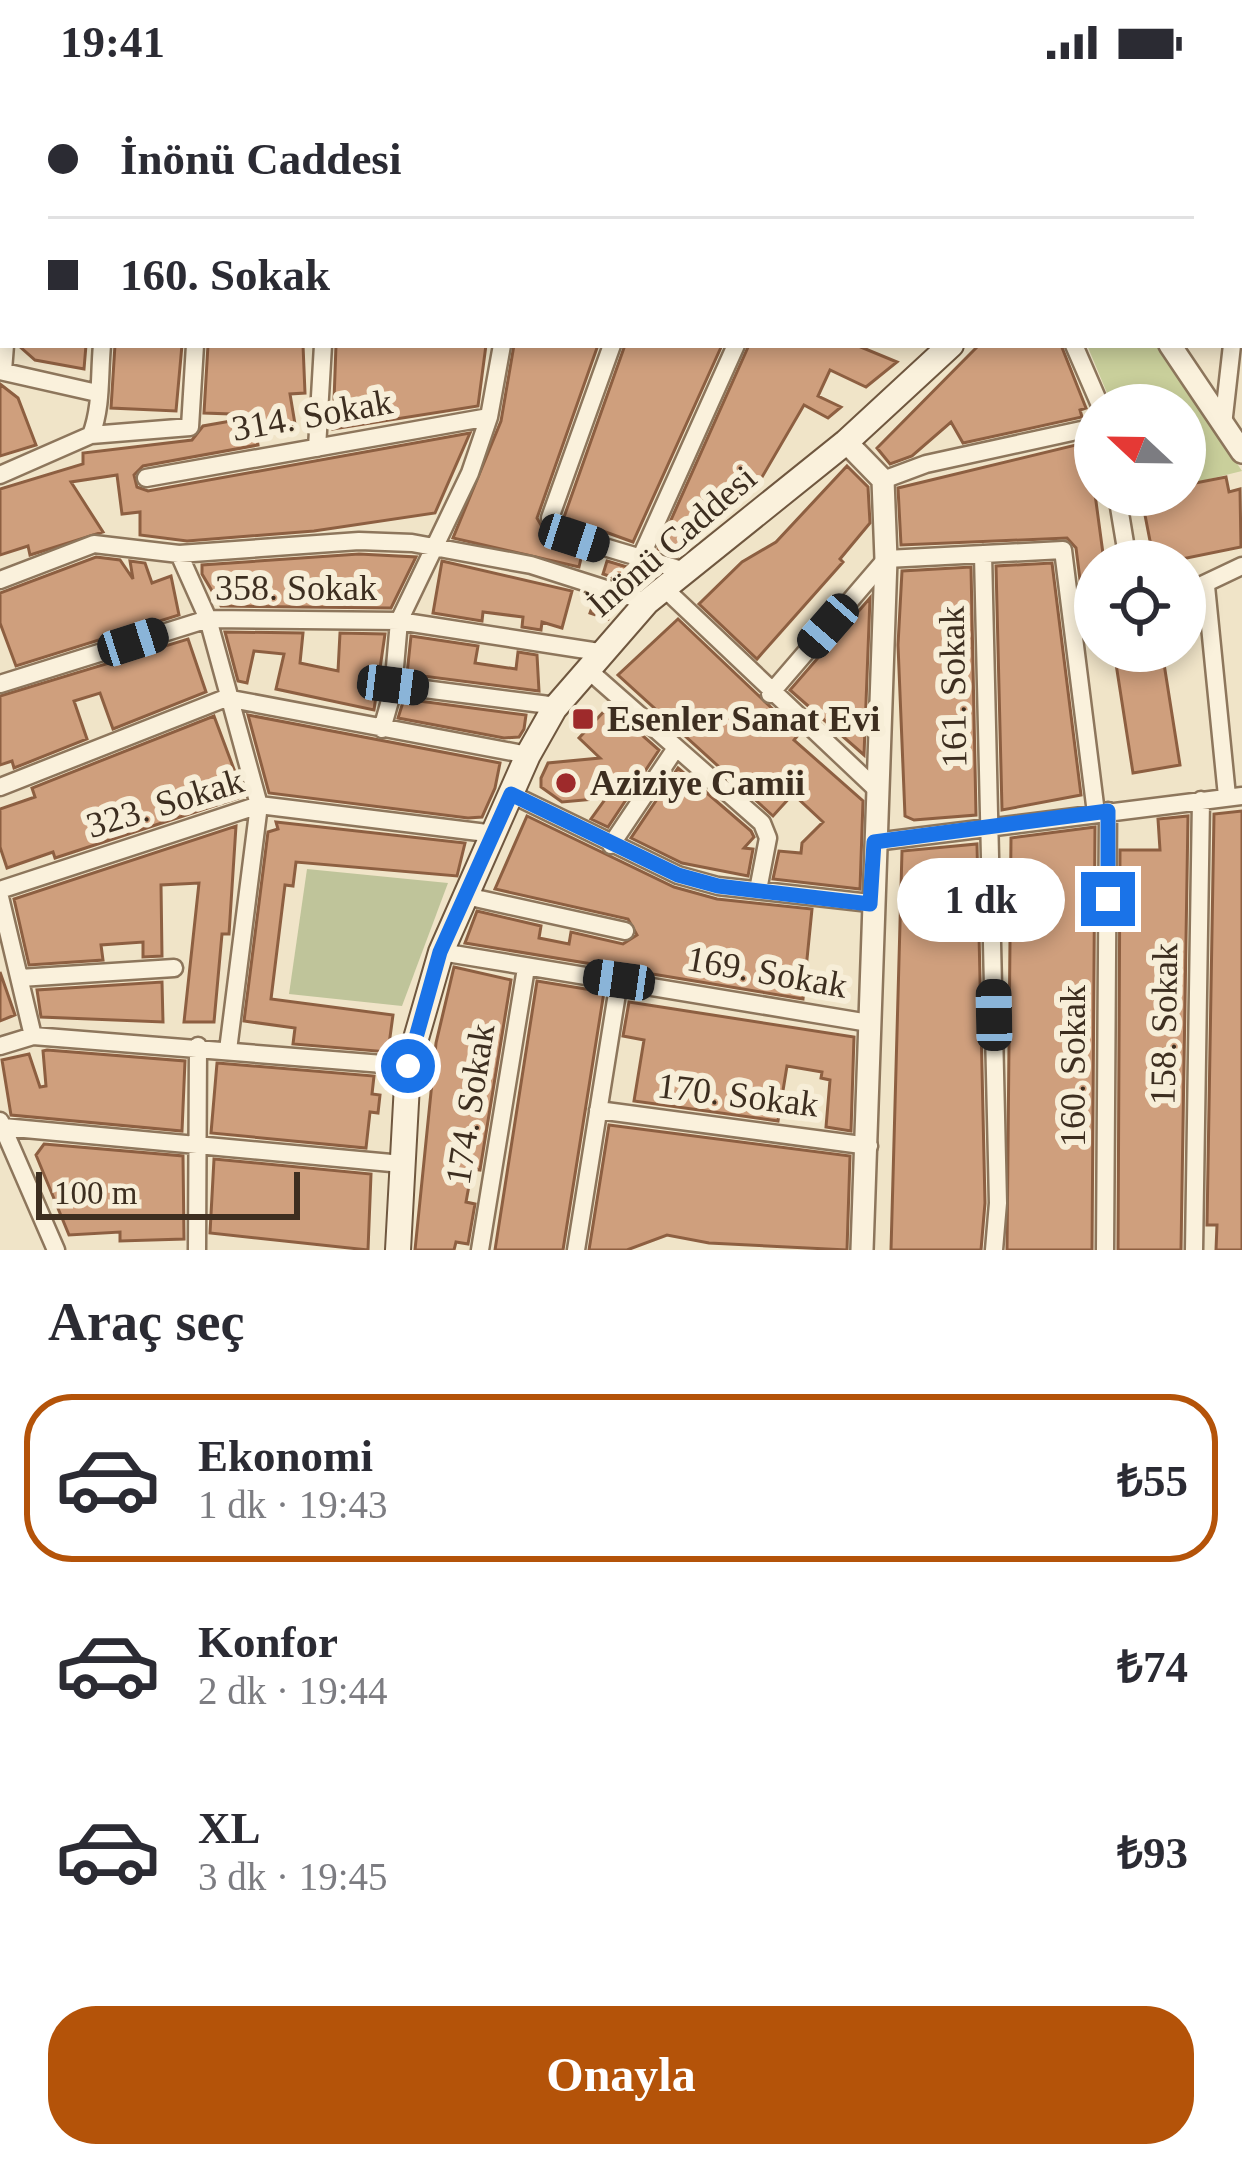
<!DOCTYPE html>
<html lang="tr">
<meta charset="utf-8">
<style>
body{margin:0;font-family:Georgia,serif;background:#f2f2f3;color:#2b2b33;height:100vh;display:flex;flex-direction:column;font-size:45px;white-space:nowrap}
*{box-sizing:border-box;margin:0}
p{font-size:39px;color:#7c7c81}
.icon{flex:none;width:66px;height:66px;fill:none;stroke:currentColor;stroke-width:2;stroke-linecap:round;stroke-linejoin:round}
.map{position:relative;height:1166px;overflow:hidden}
.side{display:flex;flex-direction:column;background:#fff;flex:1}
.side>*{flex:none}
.guide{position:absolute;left:0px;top:0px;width:1242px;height:264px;box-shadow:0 6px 18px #0003;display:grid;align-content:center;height:264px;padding:0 48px;background:#fff}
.needle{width:78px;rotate:292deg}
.controls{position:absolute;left:1074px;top:300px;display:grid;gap:24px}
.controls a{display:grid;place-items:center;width:132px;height:132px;border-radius:50%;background:#fff;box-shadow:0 6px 18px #0003;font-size:60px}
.scale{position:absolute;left:36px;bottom:30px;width:264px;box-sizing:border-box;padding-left:12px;border:6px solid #3d2e20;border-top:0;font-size:33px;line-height:42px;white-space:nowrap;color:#3d2e20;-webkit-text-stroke:9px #f7eed8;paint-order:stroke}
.end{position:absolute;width:54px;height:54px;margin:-27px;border:15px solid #1a73e8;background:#fff;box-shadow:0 0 0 6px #fff}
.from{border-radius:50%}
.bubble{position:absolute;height:84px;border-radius:42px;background:#fff;box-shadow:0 6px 18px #0003;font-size:39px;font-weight:700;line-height:84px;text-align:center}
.car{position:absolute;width:36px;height:72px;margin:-36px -18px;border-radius:15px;box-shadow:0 0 9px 3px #0007;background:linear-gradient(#222 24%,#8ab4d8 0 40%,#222 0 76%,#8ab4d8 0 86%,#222 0)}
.guide b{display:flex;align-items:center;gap:42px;height:114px;font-size:45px}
.guide b+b{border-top:3px solid #e1e1e2}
.guide i{width:30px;height:30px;background:#2b2b33}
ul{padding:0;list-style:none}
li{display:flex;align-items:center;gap:36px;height:168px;margin:0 24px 18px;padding:0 24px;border:6px solid transparent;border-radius:48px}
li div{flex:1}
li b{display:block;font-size:45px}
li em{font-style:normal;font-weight:700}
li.active{border-color:#b45309}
li>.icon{width:108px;height:108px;stroke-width:1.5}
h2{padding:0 48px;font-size:54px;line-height:144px}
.button{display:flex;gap:24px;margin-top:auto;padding:24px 48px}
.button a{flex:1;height:138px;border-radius:48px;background:#b45309;color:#fff;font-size:48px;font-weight:700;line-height:138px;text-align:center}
.status{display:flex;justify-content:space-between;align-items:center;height:84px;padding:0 60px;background:#fff;direction:ltr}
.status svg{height:33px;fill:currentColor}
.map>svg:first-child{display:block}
</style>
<div class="status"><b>19:41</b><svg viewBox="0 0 49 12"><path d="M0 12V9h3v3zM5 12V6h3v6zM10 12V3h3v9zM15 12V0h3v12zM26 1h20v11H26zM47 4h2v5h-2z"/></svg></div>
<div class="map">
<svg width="1242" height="1166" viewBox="0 0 1242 1166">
<rect width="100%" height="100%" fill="#f0e4c8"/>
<!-- green -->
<path fill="#c9cf9b" d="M1087,261L1159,263L1242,387L1185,401V321H1112Z"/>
<!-- cemetery -->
<path fill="#bfc49a" d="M307,785L448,799L402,922L289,910Z"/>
<!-- building -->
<path fill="#cf9f7d" stroke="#8d5f41" stroke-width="3" d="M18,261H86L84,285L35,276Z
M115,261H182L176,327L111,324Z
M208,261H303L305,309L290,310L295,340L256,347L258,361L143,382L134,391L137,403L148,407L470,349L435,429L314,447L187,457L140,451V428L122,430L117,391L71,398L103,448L30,471L28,462L0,471V405L83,380V369L192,356L203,342L231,337V330L204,329Z
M336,261H486L478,322L333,345Z
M514,261H598L537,434L551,458L582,470L579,483L453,454L501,337Z
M625,261H722L633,458L564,433Z
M749,261H856L897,278L866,303L830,286L818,312L841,323L828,334L804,321L758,400L725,432L702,420L678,472L664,467L658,465Z
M979,261H1061L1086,324L1080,326L1082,333L963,359L951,338L912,372L890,380L877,364Z
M0,300L18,314L36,361L0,372Z
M1088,358L1104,477H1095V525L1084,527L1076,464L1067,454L901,461L898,404Z
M847,382L868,403L870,439L840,475L843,478L757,575L699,520L742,478L776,458Z
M1226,393L1229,408L1240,405L1241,463L1172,477H1167L1164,465L1152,467L1144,426L1155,424L1153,411H1185V401Z
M359,470L416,473L391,524L221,522L202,490V481Z
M96,473L120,476L133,495L130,477L145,479L152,499L171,492L179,531L16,582L0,539V509Z
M442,477L572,507L562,544L542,538L541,546L522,543L523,533L483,528L482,537L433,529Z
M607,477L644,488L639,502L603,490Z
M1052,479L1081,711L1002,726L996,482Z
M971,483L976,731L914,736L905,732L898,561L902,487Z
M870,514L864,671L790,606Z
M595,515L612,520L608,535L590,529Z
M678,535L799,650L794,656L863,717L860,805L773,795L779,767L801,769L802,759L823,738L793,710L773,732L618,591Z
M225,548L303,549L300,579L338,587L340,549L385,550L374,626L276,605L284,570L254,567L247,599L238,597Z
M411,552L478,562L475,579L495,582L516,585L518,568L537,571L539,607L407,590Z
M188,555L206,608L113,645L100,609L74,617L87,655L14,684L12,677L0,681V612Z
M1114,567H1162L1180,681L1133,689Z
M404,615L526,631L524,645L519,653L504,654L398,634Z
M609,622L659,666L608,743L591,735L606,714L562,718L541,703V694L548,679L600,674L579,654Z
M248,631L500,679L495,704L482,733L468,734L269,709Z
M214,632L241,704L238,714L55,774L53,768L7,784L0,763V725L35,713L32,704Z
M678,684L751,747L754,753L744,764L753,765L748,792L682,779L631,754Z
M1242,727V1166H1216L1217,1141H1207L1214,730Z
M527,732L674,803L717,815L812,825L803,915L465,859L477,827L541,842L539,854L569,860L571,848L623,860L637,851L628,835L495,805Z
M1188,732L1181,1166H1118L1120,766H1160L1158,735Z
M276,738L465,759L457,792L296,778L293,802L285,801L271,915L393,931L388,968L293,960L295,944L244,937L268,748L278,745Z
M236,742L229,850H222L214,938H184L199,799L161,801L162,872L143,873V858L101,861L103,876L29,881L14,815Z
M1095,743L1092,1166H1007L1011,754Z
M977,760L985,1119L981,1166H891L902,767Z
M454,883L511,896L480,1086L472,1085L466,1118L475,1120L468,1160L456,1158L454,1166H415L436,959Z
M0,888L15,931L0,937Z
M537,897L604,908L563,1166H495Z
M162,898L163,938L41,933L37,906Z
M629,918L854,953L851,1047L826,1043L830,996L821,994L822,988L787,982L778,1037L634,1017L644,956L623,952Z
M47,966L185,977L182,1047L11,1031L2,976L29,970L40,1003L46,1002L43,967Z
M217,979L374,992L372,1010L380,1011L378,1029L370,1028L366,1064L211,1049Z
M609,1041L850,1072L847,1166L709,1159L667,1151L627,1166H589Z
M44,1060L183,1072L184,1155L120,1157V1148L69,1151L36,1071Z
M214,1075L371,1090L368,1166L210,1149Z"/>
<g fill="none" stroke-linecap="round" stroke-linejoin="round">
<!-- secondary-tunnel -->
<path stroke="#ccc0a6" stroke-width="24" stroke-dasharray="24 12" stroke-linecap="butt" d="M1209,3L1212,0"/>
<defs>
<path id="pedestrian" d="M1119,0L1139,3"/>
<path id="minor" d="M553,0L555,3
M687,0L691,3
M23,3V0
M128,3V0
M230,3V0
M358,3V0
M615,3L618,0
M713,3L724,0
M1239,199L1242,172
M612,261L550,434L557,447L574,454L685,487
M1074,261L1100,321
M0,287L97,309
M3,287L5,261
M1223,341L1232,261
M91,351L190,343L195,261
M317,364L323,261
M0,391L91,351C102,322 99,293 102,261
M146,394L489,333
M883,396L926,380L1095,343
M1117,411L1128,477
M179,470L208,535L259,721L228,966
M983,470L998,1119L994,1166
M640,475L736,261
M0,496L94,460L179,470L359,457L412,459L531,481L647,518
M1206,502L1227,712
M665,505L875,704
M1185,509L1242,482
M1077,543L1095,537
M587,585L762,739L768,754L758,806
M0,600L208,535L399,537L599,568
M393,601L557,622
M770,610L886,475L1063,466L1096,729
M382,645L393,606L399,537L470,389L489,333L502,261
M0,703L226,614L528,671
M511,710L678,791L718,802L870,819
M875,758L1242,712
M611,761L676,664
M0,806L259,721L495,750
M466,812L625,847
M0,813L33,952
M441,868L869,939
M20,894L174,884
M0,962L33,952L408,982
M598,1026L869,1062
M0,1037L56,1166
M3,1043L402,1080
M197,1166L198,962
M480,1166L526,884
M576,1166L619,897
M1105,1166L1108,727
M1194,1166L1201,716"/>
<path id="tertiary" d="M1170,261L1242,368
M846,358L883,396L886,475L862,1166"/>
<path id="secondary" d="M814,0L817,3
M398,1166L408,982L441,868L528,671L554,625L647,518L846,358L951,261"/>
</defs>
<!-- pedestrian casing -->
<use href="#pedestrian" stroke="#8d765c" stroke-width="18"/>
<!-- minor casing -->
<use href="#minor" stroke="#8d765c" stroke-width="21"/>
<!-- tertiary casing -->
<use href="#tertiary" stroke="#8d765c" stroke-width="26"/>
<!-- secondary casing -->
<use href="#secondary" stroke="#6f573f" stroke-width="28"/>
<!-- pedestrian -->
<use href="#pedestrian" stroke="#faf1dc" stroke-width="14"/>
<!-- minor -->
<use href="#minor" stroke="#faf1dc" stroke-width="16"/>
<!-- tertiary -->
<use href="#tertiary" stroke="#faf1dc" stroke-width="21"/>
<!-- secondary -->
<use href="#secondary" stroke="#faf1dc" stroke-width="24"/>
</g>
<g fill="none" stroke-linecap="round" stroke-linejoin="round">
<!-- route -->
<path stroke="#1a73e8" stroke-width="15" d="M408,982L440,868L511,710L678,791L718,802L870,820L874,758L1108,727V815"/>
</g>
<!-- markers -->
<g fill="#9e2a2b" stroke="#f7eed8" stroke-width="4.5">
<rect x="571" y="623" width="24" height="24" rx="6"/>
<circle cx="566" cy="699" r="12"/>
</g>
<g text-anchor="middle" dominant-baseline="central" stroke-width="12" stroke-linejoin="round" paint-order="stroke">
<!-- street labels -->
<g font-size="36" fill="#3d2e20" stroke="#f7eed8">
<text transform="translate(312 331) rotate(-10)">314. Sokak</text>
<text transform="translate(672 457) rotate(-41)">İnönü Caddesi</text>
<text x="296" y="504">358. Sokak</text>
<text transform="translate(953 603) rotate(-91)">161. Sokak</text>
<text transform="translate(165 719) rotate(-17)">323. Sokak</text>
<text transform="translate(767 888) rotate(10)">169. Sokak</text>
<text transform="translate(1164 940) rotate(-89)">158. Sokak</text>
<text transform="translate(1073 982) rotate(-90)">160. Sokak</text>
<text transform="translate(738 1011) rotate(7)">170. Sokak</text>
<text transform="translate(470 1020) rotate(-81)">174. Sokak</text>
</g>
<!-- poi labels -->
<g font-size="36" font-weight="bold" fill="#3d2e20" stroke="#f7eed8" text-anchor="start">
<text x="607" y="635">Esenler Sanat Evi</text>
<text x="590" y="699">Aziziye Camii</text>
</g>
</g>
</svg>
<div class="controls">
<a><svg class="needle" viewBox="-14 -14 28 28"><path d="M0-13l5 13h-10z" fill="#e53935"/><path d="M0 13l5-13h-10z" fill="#7c7c81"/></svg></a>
<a><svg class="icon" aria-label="locate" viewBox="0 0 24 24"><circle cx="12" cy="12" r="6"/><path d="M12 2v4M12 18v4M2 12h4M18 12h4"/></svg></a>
</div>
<div class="scale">100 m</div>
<i class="end from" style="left:408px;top:982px"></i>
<i class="end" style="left:1108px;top:815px"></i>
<div class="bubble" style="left:897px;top:774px;width:168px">1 dk</div>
<i class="car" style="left:574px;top:454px;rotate:108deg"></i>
<i class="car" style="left:828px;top:542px;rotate:221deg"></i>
<i class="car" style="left:133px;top:558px;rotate:72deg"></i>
<i class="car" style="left:393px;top:601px;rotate:97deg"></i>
<i class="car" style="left:619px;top:896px;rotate:278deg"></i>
<i class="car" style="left:994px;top:931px;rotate:359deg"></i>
<div class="guide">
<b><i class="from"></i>İnönü Caddesi</b>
<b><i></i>160. Sokak</b>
</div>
</div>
<section class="side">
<h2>Araç seç</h2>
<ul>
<li class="active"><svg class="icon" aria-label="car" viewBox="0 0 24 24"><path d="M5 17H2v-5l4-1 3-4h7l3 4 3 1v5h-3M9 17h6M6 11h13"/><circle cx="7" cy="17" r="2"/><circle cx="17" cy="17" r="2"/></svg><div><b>Ekonomi</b><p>1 dk · 19:43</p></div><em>₺55</em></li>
<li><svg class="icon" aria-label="car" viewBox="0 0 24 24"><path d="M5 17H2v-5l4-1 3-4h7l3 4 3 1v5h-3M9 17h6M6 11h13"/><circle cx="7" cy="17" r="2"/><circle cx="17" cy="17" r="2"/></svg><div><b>Konfor</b><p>2 dk · 19:44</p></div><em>₺74</em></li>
<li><svg class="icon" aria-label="car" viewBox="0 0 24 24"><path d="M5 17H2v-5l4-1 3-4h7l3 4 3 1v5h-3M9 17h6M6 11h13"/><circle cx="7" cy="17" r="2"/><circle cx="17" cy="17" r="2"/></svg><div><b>XL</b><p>3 dk · 19:45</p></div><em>₺93</em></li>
</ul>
<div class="button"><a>Onayla</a></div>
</section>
